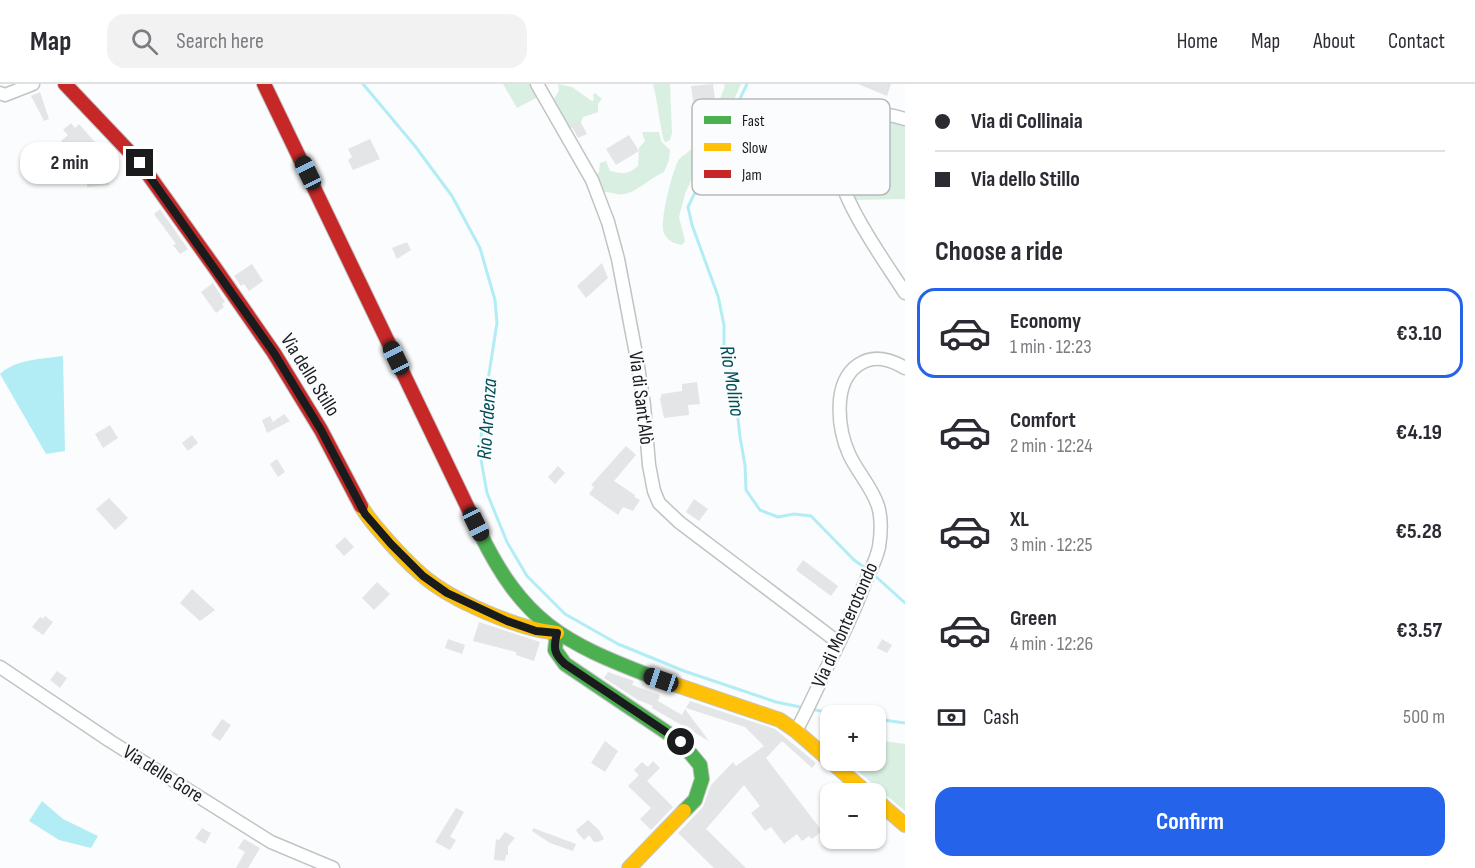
<!DOCTYPE html>
<meta charset="utf-8">
<style>
body{margin:0;font-family:"Sofia Sans Condensed",sans-serif;background:#f2f2f3;color:#2b2b33;height:100vh;display:flex;flex-direction:column;font-size:22px;white-space:nowrap}
*{box-sizing:border-box;margin:0}
p{font-size:20px;color:#7c7c81}
.icon{flex:none;width:33px;height:33px;fill:none;stroke:currentColor;stroke-width:2;stroke-linecap:round;stroke-linejoin:round}
.map{position:relative;flex:1;overflow:hidden}
.panel{display:flex;flex-direction:column;background:#fff;width:570px}
.panel>*{flex:none}
.top-card{display:grid;align-content:center;height:132px;padding:0 30px;background:#fff}
.buttons{position:absolute;left:820px;top:621px;display:grid;gap:12px}
.buttons a{display:grid;place-items:center;width:66px;height:66px;border-radius:12px;background:#fff;box-shadow:0 2px 4px #0004;font-size:30px}
.end{position:absolute;width:27px;height:27px;margin:-14px;border:8px solid #191b1d;background:#fff;box-shadow:0 0 0 3px #fff}
.from{border-radius:50%}
.bubble{position:absolute;height:42px;border-radius:18px;background:#fff;box-shadow:0 2px 4px #0004;font-size:20px;font-weight:700;line-height:42px;text-align:center}
.car{position:absolute;width:18px;height:36px;margin:-18px -9px;border-radius:8px;box-shadow:0 0 4px 2px #0007;background:linear-gradient(#222 24%,#8ab4d8 0 40%,#222 0 76%,#8ab4d8 0 86%,#222 0)}
.top-card b{display:flex;align-items:center;gap:21px;height:57px;font-size:22px}
.top-card b+b{border-top:2px solid #e1e1e2}
.top-card i{width:15px;height:15px;background:#2b2b33}
ul{padding:0;list-style:none}
li{display:flex;align-items:center;gap:18px;height:90px;margin:0 12px 9px;padding:0 18px;border:3px solid transparent;border-radius:18px}
li div{flex:1}
li b{display:block;font-size:22px}
li em{font-style:normal;font-weight:700}
li.on{border-color:#2563eb}
li>.icon{width:54px;height:54px;stroke-width:1.5}
h2{padding:0 30px;font-size:27px;line-height:72px}
.pay{display:flex;align-items:center;gap:15px;height:66px;padding:0 30px;font-size:22px}
.pay p{margin-inline-start:auto}
.primary-button{display:flex;gap:12px;margin-top:auto;padding:12px 30px}
.primary-button a{flex:1;height:69px;border-radius:18px;background:#2563eb;color:#fff;font-size:24px;font-weight:700;line-height:69px;text-align:center}
header{display:flex;align-items:center;gap:36px;box-sizing:border-box;height:84px;padding:0 30px;background:#fff;border-bottom:2px solid #e1e1e2}
header strong{font-size:28px}
nav{display:flex;gap:33px;margin-inline-start:auto;font-size:21px}
.search{width:420px;height:54px;background:#f2f2f3;display:flex;align-items:center;gap:15px;box-sizing:border-box;padding:0 21px;border-radius:18px;color:#7c7c81;font-size:22px}
main{display:flex;flex:1;min-height:0}
.map>svg:first-child{display:block}
</style>
<header>
<strong>Map</strong>
<div class="search"><svg class="icon" aria-label="search" viewBox="0 0 24 24"><circle cx="10" cy="10" r="6"/><path d="M15 15l6 6"/></svg>Search here</div>
<nav><a>Home</a><a>Map</a><a>About</a><a>Contact</a></nav>
</header>
<main>
<div class="map">
<svg width="905" height="784" viewBox="0 0 905 784">
<rect width="100%" height="100%" fill="#fbfcfd"/>
<!-- green -->
<path fill="#d9efe2" d="M503,0H533L540,12L517,24Z
M558,0L572,3L592,17L594,16L593,11L595,9L602,15L598,20V28L583,33L580,41L574,45L567,42L553,17L559,6Z
M653,0H670L672,49L670,56L666,58L664,57C659,38 658,19 653,0Z
M725,0H741L713,64L692,94L685,110L679,133L685,157L682,161C673,159 668,157 664,149C659,139 672,89 678,77C681,72 687,70 691,65C697,57 699,49 704,41C712,27 722,16 725,0Z
M865,30L905,35V115L849,116L836,79L841,49Z
M642,48H659L661,57L670,66L669,76L664,88C650,94 640,106 625,110C617,112 610,107 601,108L596,91L599,88L600,79L606,77L610,87C622,90 628,91 638,82L639,64L645,57Z
M876,656L905,660V727L846,677L876,676Z"/>
<!-- water -->
<path fill="#b2edf6" d="M63,272L65,367L46,370L0,290C16,275 42,275 63,272Z
M42,717L63,735L98,752L91,764L59,756L29,737Z"/>
<g fill="none" stroke-linecap="round" stroke-linejoin="round">
<!-- stream -->
<path stroke="#b2edf6" stroke-width="3" d="M363,0L415,62L452,112L480,164L495,216L497,239L483,328L480,370L487,409L507,458L527,492L565,530L618,560L684,587L776,618L805,624
M747,0L688,123L692,141L718,212L724,241V261L734,298L740,353L745,381L746,406L760,426L778,433L794,430L811,432L854,476L868,486
M873,490L905,519
M811,625L846,632
M876,635L905,639"/>
</g>
<!-- building -->
<path fill="#e3e5e6" d="M713,0L715,15L693,17L691,2Z
M858,0H891L887,12Z
M40,8L49,35L44,37L31,12Z
M580,37L587,50L578,54L571,41Z
M71,39L75,44L79,40L100,64L103,62L108,73L85,85L77,68L74,71L61,57L68,51L63,46Z
M629,51L639,67L616,81L606,65Z
M370,55L380,75L353,86L348,76L352,73L348,65Z
M107,89L109,101L87,103V92Z
M160,125L188,165L180,170L173,161L176,160L154,130Z
M407,158L411,166L397,175L392,164Z
M602,179L608,194L586,214L577,202Z
M252,180L263,197L249,207L244,200L241,202L234,192Z
M213,199L225,218L222,220L224,223L216,229L201,208Z
M697,298L700,320L688,321L689,331L664,334L660,315L662,310L682,307V300Z
M284,330L290,337L267,349L262,336L270,332L273,338Z
M110,341L118,354L103,364L95,350Z
M192,351L198,359L188,367L182,359Z
M626,362L636,371L614,397L635,411L634,413L640,416L633,427L623,423L618,431L589,410L594,403L591,401Z
M277,375L285,388L278,393L270,380Z
M558,382L565,389L555,400L548,393Z
M109,414L128,434L115,446L96,425Z
M694,415L708,425L699,437L686,428Z
M345,453L354,463L344,472L335,462Z
M803,476L838,502L831,512L796,486Z
M377,498L390,510L374,526L362,514Z
M192,505L215,526L200,537L180,519Z
M45,532L53,538L43,551L32,543L40,533L43,535Z
M479,538L540,558L534,577L516,571V568L473,557Z
M448,555L465,561L462,570L445,564Z
M882,555L892,561L887,569L877,564Z
M57,587L67,594L60,604L50,596Z
M608,588L634,597L632,601L660,611L658,617L682,631L685,625L709,657L652,624L653,622L638,616L604,594Z
M690,617L775,645L816,679L812,684L782,657L766,674L822,747L812,755L809,752L802,757L797,750L784,760L771,743L765,747L751,729L760,722L744,701L706,745L746,784H714L678,749L703,723L711,701L733,678L736,682L764,662L745,643L686,624Z
M222,635L231,641L220,657L211,651Z
M605,657L618,667L605,688L591,679Z
M653,677L660,684L647,697L673,723L651,746L640,735L651,724L628,702L639,691L634,686L642,678L648,683Z
M456,724L464,728L450,753L456,756L450,766L435,758Z
M588,736L599,746L604,755L598,758H594L589,751L584,756L577,748L576,746Z
M202,744L211,749L205,760L195,754Z
M533,744L576,760L573,767L550,759L532,747Z
M505,748L515,754L508,762V771H506L505,777L494,776L496,755L499,756Z
M244,755L260,764L248,784H236L245,768L238,764Z"/>
<g fill="none" stroke-linecap="round" stroke-linejoin="round">
<defs>
<path id="street" d="M537,0L592,96L608,138L618,175L636,270L644,321L649,381L654,407L659,419L679,438L839,559
M0,9L5,11L33,0
M905,35C885,29 866,25 849,41C843,47 838,52 837,60C828,102 883,174 905,209
M0,583L110,657L271,758L333,784
M796,647C808,625 818,603 828,581C841,555 854,529 864,501C869,489 876,477 879,463C881,450 882,435 878,422C872,403 857,388 849,370C838,345 832,299 858,281C874,270 890,275 905,284"/>
<path id="fast" d="M479,447C523,538 562,558 653,593
M557,549L555,566L565,580L681,658L700,681L702,695L695,716L684,727"/>
<path id="slow" d="M361,422C367,433 375,442 383,451C395,465 408,479 422,491C452,517 518,545 557,549
M653,593L780,636L796,647L868,710
M876,716L905,741
M629,784L684,727"/>
<path id="jam" d="M65,0L140,79L215,184L274,269L321,346L361,422
M264,0L479,447"/>
</defs>
<!-- street casing -->
<use href="#street" stroke="#c2c3c5" stroke-width="15"/>
<!-- fast casing -->
<use href="#fast" stroke="#c2c3c5" stroke-width="16"/>
<!-- slow casing -->
<use href="#slow" stroke="#c2c3c5" stroke-width="16"/>
<!-- jam casing -->
<use href="#jam" stroke="#c2c3c5" stroke-width="16"/>
<!-- street -->
<use href="#street" stroke="#feffff" stroke-width="12"/>
<!-- fast -->
<use href="#fast" stroke="#4caf50" stroke-width="14"/>
<!-- slow -->
<use href="#slow" stroke="#ffc107" stroke-width="14"/>
<!-- jam -->
<use href="#jam" stroke="#c62828" stroke-width="14"/>
</g>
<g fill="none" stroke-linecap="round" stroke-linejoin="round">
<!-- route -->
<path stroke="#191b1d" stroke-width="8" d="M140,79L274,269L321,346L365,430L391,460L423,492L447,509L507,537L536,547L557,549C553,564 554,570 565,580L681,658"/>
</g>
<g text-anchor="middle" dominant-baseline="central" stroke-width="5" stroke-linejoin="round" paint-order="stroke">
<!-- street labels -->
<g font-size="20" fill="#191b1d" stroke="#fafcfe">
<text transform="translate(310 291) rotate(58)">Via dello Stillo</text>
<text transform="translate(641 314) rotate(83)">Via di Sant'Alò</text>
<text transform="translate(845 541) rotate(-66)">Via di Monterotondo</text>
<text transform="translate(163 690) rotate(32)">Via delle Gore</text>
</g>
<!-- water labels -->
<g font-size="21" font-style="italic" fill="#004f58" stroke="#fafcfe">
<text transform="translate(732 297) rotate(81)">Rio Molino</text>
<text transform="translate(487 335) rotate(-86)">Rio Ardenza</text>
</g>
</g>
<!-- legend -->
<rect x="692" y="15" width="198" height="96" rx="9" fill="#fafcfe" stroke="#b6b8ba" stroke-width="1.5"/>
<rect x="704" y="32" width="27" height="8" fill="#4caf50"/>
<rect x="704" y="59" width="27" height="8" fill="#ffc107"/>
<rect x="704" y="86" width="27" height="8" fill="#c62828"/>
<g font-size="16" fill="#191b1d">
<text x="742" y="42">Fast</text>
<text x="742" y="69">Slow</text>
<text x="742" y="96">Jam</text>
</g>
</svg>
<div class="buttons">
<a>+</a>
<a>−</a>
</div>
<i class="end from" style="left:681px;top:658px"></i>
<i class="end" style="left:140px;top:79px"></i>
<div class="bubble" style="left:20px;top:58px;width:99px">2 min</div>
<i class="car" style="left:308px;top:89px;rotate:334deg"></i>
<i class="car" style="left:396px;top:274px;rotate:334deg"></i>
<i class="car" style="left:476px;top:440px;rotate:154deg"></i>
<i class="car" style="left:661px;top:596px;rotate:289deg"></i>
</div>
<section class="panel">
<div class="top-card">
<b><i class="from"></i>Via di Collinaia</b>
<b><i></i>Via dello Stillo</b>
</div>
<h2>Choose a ride</h2>
<ul>
<li class="on"><svg class="icon" aria-label="car" viewBox="0 0 24 24"><path d="M5 17H2v-5l4-1 3-4h7l3 4 3 1v5h-3M9 17h6M6 11h13"/><circle cx="7" cy="17" r="2"/><circle cx="17" cy="17" r="2"/></svg><div><b>Economy</b><p>1 min · 12:23</p></div><em>€3.10</em></li>
<li><svg class="icon" aria-label="car" viewBox="0 0 24 24"><path d="M5 17H2v-5l4-1 3-4h7l3 4 3 1v5h-3M9 17h6M6 11h13"/><circle cx="7" cy="17" r="2"/><circle cx="17" cy="17" r="2"/></svg><div><b>Comfort</b><p>2 min · 12:24</p></div><em>€4.19</em></li>
<li><svg class="icon" aria-label="car" viewBox="0 0 24 24"><path d="M5 17H2v-5l4-1 3-4h7l3 4 3 1v5h-3M9 17h6M6 11h13"/><circle cx="7" cy="17" r="2"/><circle cx="17" cy="17" r="2"/></svg><div><b>XL</b><p>3 min · 12:25</p></div><em>€5.28</em></li>
<li><svg class="icon" aria-label="car" viewBox="0 0 24 24"><path d="M5 17H2v-5l4-1 3-4h7l3 4 3 1v5h-3M9 17h6M6 11h13"/><circle cx="7" cy="17" r="2"/><circle cx="17" cy="17" r="2"/></svg><div><b>Green</b><p>4 min · 12:26</p></div><em>€3.57</em></li>
</ul>
<div class="pay"><svg class="icon" aria-label="cash" viewBox="0 0 24 24"><path d="M3 7h18v10H3z"/><circle cx="12" cy="12" r="2"/></svg>Cash<p>500 m</p></div>
<div class="primary-button"><a>Confirm</a></div>
</section>
</main>
